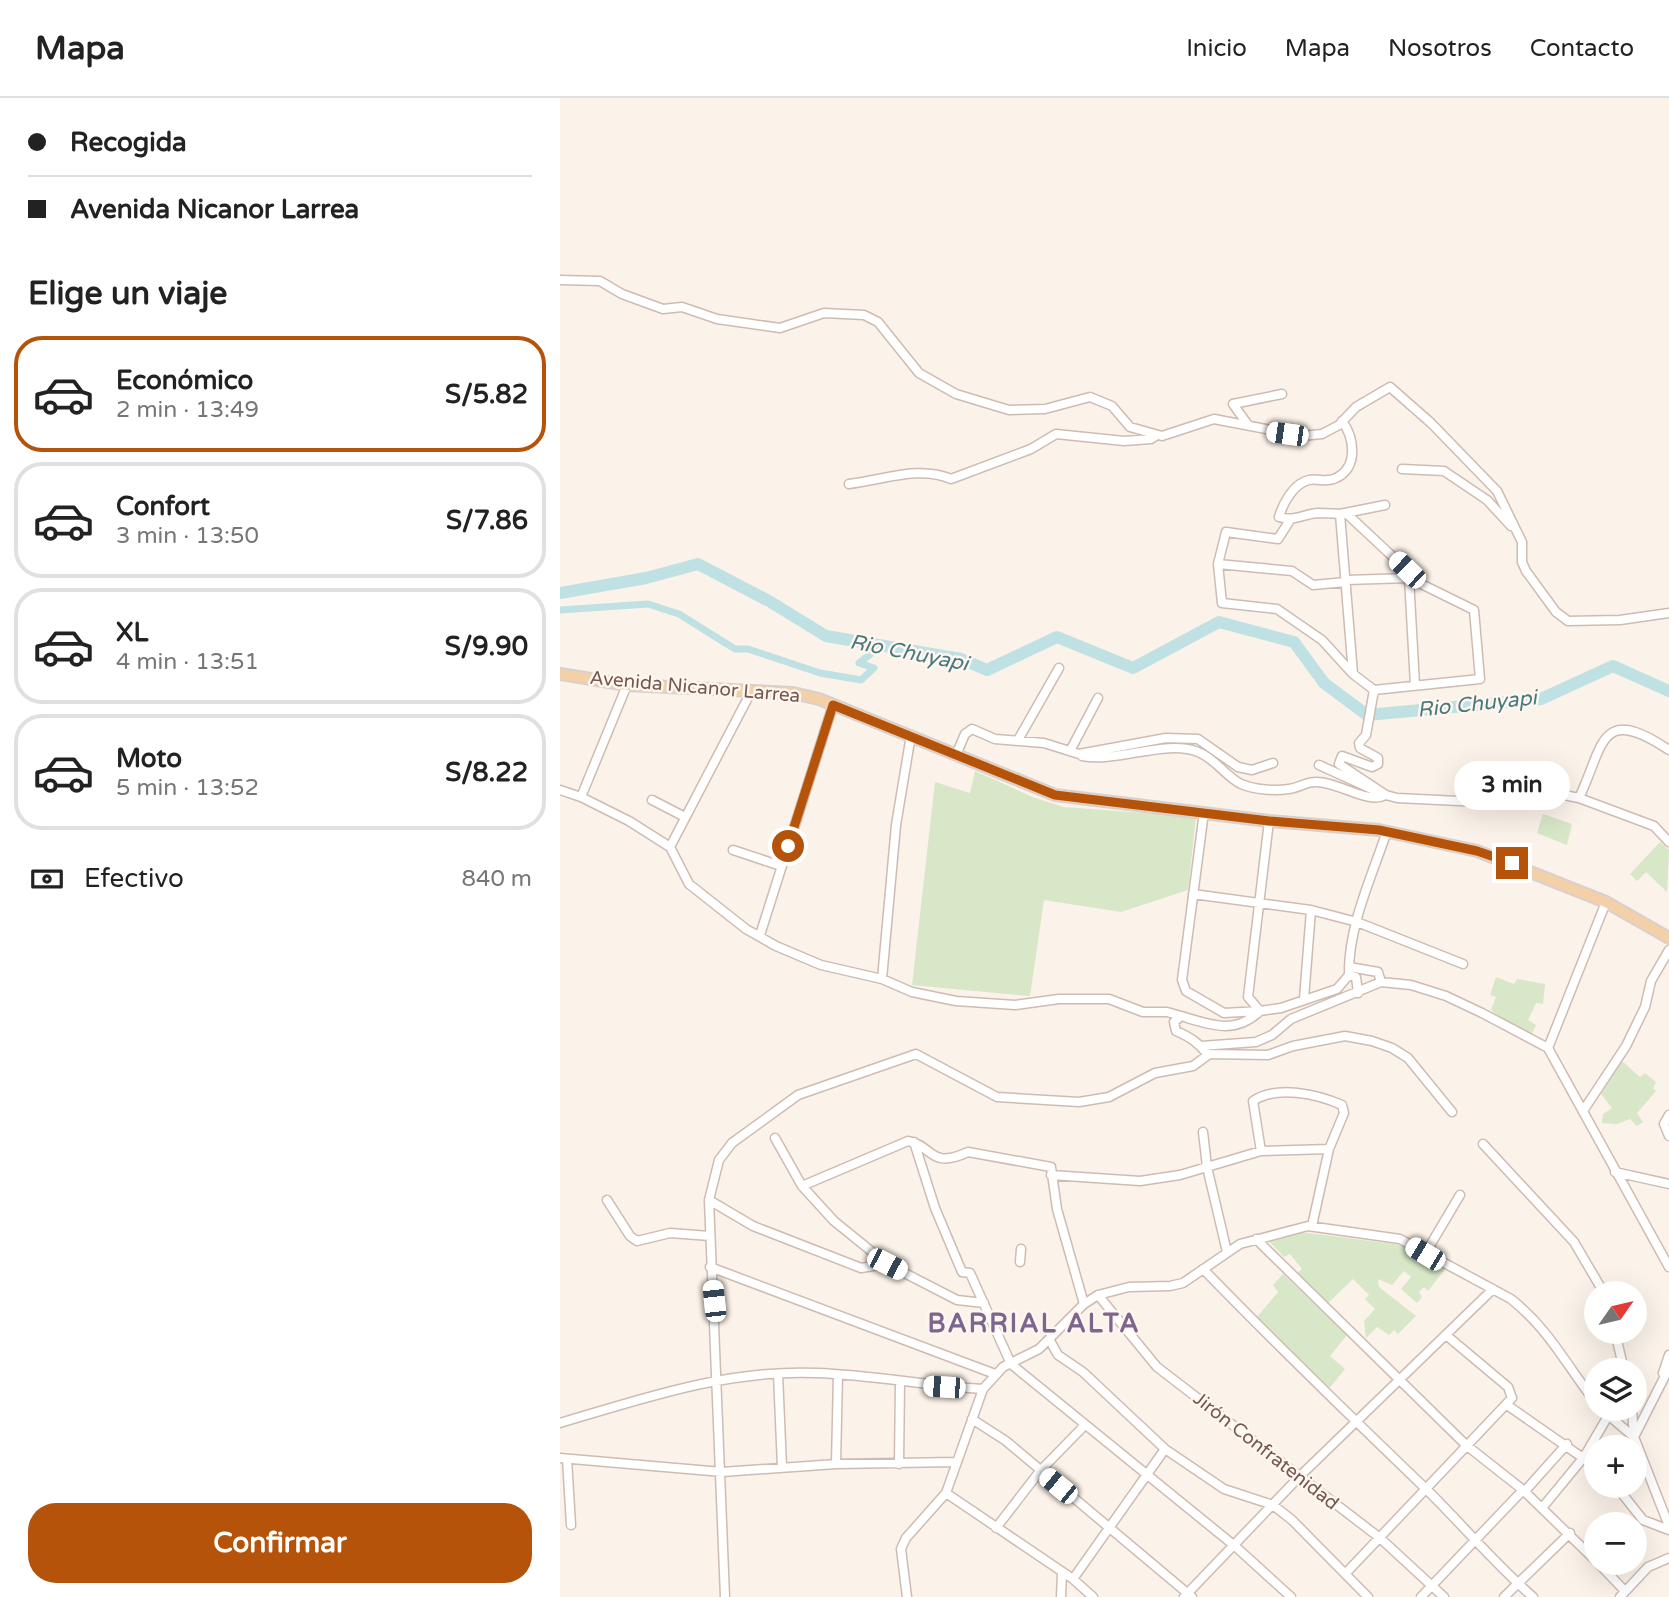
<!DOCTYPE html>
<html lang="es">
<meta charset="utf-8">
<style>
body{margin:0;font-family:"Varela Round",sans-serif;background:#f2f2f2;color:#222;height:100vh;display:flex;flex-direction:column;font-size:26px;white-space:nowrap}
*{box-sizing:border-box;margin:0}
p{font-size:23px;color:#767676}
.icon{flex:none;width:38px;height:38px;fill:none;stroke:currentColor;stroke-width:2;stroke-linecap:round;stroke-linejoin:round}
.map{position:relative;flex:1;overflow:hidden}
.panel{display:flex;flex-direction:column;background:#fff;width:560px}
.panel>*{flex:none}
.hud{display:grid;align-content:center;height:154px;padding:0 28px;background:#fff}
.needle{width:46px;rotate:56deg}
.tools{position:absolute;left:1024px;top:1183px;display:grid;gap:14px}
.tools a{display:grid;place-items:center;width:63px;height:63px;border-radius:50%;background:#fff;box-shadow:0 7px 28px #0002;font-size:35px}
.end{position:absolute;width:32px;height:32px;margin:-16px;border:9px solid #b45309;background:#fff;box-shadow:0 0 0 4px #fff}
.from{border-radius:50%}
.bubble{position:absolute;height:49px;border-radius:24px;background:#fff;box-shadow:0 7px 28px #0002;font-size:23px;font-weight:800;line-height:49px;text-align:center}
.car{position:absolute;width:21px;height:42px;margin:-21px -10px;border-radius:9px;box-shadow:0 0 5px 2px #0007;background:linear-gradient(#fff 24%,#345 0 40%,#fff 0 76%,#345 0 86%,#fff 0)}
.hud b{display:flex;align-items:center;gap:24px;height:66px;font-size:26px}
.hud b+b{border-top:2px solid #e0e0e0}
.hud i{width:18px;height:18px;background:#222}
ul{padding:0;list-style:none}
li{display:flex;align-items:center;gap:21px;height:116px;margin:0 14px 10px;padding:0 14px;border:4px solid #e0e0e0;border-radius:28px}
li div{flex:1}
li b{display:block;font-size:26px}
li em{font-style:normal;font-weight:800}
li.selected{border-color:#b45309}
li>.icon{width:63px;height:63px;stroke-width:1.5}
h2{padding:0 28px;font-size:32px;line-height:84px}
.pay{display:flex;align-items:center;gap:18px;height:77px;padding:0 28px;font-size:26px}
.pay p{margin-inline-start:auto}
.cta{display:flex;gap:14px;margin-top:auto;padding:14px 28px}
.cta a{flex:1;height:80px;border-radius:28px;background:#b45309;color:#fff;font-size:28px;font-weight:800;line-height:80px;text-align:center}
header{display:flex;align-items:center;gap:42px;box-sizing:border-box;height:98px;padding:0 35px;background:#fff;border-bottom:2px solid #e0e0e0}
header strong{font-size:33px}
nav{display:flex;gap:38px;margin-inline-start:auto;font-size:24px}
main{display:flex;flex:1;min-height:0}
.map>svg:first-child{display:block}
</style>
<header>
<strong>Mapa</strong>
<nav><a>Inicio</a><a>Mapa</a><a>Nosotros</a><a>Contacto</a></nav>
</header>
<main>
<section class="panel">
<div class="hud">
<b><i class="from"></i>Recogida</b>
<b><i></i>Avenida Nicanor Larrea</b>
</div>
<h2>Elige un viaje</h2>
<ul>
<li class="selected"><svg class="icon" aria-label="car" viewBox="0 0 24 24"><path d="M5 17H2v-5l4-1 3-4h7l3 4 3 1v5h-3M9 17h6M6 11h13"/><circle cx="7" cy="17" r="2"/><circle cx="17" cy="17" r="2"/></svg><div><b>Económico</b><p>2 min · 13:49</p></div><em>S/5.82</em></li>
<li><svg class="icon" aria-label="car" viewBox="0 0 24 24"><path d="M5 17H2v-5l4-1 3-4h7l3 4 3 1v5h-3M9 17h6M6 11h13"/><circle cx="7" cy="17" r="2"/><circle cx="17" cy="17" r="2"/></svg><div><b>Confort</b><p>3 min · 13:50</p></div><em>S/7.86</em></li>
<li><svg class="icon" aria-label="car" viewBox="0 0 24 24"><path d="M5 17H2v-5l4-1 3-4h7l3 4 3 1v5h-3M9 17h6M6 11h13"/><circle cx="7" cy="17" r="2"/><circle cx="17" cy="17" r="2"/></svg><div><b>XL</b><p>4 min · 13:51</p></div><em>S/9.90</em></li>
<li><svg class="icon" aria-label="car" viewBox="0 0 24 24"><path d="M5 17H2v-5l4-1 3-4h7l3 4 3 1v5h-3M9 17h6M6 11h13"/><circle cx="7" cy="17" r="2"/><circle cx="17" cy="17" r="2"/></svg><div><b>Moto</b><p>5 min · 13:52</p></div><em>S/8.22</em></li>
</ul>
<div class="pay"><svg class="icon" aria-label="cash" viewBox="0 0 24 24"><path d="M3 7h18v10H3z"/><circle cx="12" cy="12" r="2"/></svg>Efectivo<p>840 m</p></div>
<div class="cta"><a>Confirmar</a></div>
</section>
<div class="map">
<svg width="1109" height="1499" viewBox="0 0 1109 1499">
<rect width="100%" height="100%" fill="#fbf2e9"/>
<!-- green -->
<path fill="#d8e7c8" d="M415,673L475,700L504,709L636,719L628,792L561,814L484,802L470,898L352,887L375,684L410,695Z
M983,716L1012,726L1007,747L977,735Z
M1100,744L1109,752L1107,794L1086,774L1077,783L1070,776Z
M936,879L954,886L957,881L985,886L983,906L976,905L968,922L976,927L972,935L977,942L953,929L931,912L936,899L930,897Z
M1062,963L1080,979L1085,975L1096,984L1093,990L1096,993L1077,1015L1083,1024L1077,1028L1070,1021L1057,1026L1042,1025L1043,1016L1052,1010L1041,996Z
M728,1135H749L841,1147L885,1171L868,1193L864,1189L859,1194L862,1199L857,1205L841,1191L851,1179L844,1173L832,1187L818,1181L819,1189L856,1218L838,1236L834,1232L829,1237L817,1229L806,1240L804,1223L815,1211L805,1201L809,1197L793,1181L768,1205L737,1175L742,1171L730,1156L724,1159L707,1141Z
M723,1176L787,1237L770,1258L785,1271L767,1293L697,1219L718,1194L713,1187Z"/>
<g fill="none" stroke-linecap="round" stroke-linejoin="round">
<!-- canal -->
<path stroke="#bfe1e3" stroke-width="7" d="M0,512L88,506L119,516L175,551H188L260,575L301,582L314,570L299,565L321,548"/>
<!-- river -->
<path stroke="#bfe1e3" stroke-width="12" d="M0,495L86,480L138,466L209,503L266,538L401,561L427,572L497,539L573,570L659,524L734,544L764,585L807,617L981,601L1053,568L1109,593"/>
<defs>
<path id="minor" d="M0,182L40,183L62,196L103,211L122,209L157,221L220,230L264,215L304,217L318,224L359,275L396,296L449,312L485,311L530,299L552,308L570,329L602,338L654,321L742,338L762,336L779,327L796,309L830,289L871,325L937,393L962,444V464L966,473L996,514L1008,523L1060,522L1109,515
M782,323C794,339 799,369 776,380C767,385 758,380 749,382C734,385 723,405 719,419C734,424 743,416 758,415C768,415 777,416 787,416L847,472L849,480L914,512L920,581L814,592L793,576L780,416L825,407
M688,327L673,306L722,296
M842,371L884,373L927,402L951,428
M289,386C324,382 359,367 391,381L471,351L496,336L564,343L591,341L597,337
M730,422L718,441L666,434L658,466L732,473L753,487L786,484
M658,466L662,505L717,511L762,542L793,576
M786,482L849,480L855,587
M814,592L806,637L799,645L800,650L818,660V666L812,669L782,658L779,666L826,697L837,700L940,705L984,693L1019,700L1094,728L1109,744
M458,642L499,570
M510,653L538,600
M396,657L405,636L412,631L435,641L484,645L519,656L606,640L638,641L678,669L692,672L713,665
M522,658C557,665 606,641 638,654C656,661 665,678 681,686C695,692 715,693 729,691C738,690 746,684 755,684C778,683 807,707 826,697
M759,667L814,692
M0,692L21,699L69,723L110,749L129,786L186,831L216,848L261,867L322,881L352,894L396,903L455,907L499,901H549L583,914H607L621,918
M21,699L67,587
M1019,700C1044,648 1039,605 1109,652
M92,702L125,719
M644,714L622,882L626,893L664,915L700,913
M709,723L688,899L700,913L721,910L777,891L789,877
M110,749L192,592
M173,752L221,768
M633,796L751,812L797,824L903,866
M200,837L273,607
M789,869L818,874L821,884
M322,881L336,727L351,637
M798,895L796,879L789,877C788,828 812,778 827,733
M744,901L751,812
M641,948L696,944L712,937L731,921L821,884L851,887L886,898L922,915L988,950L1109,1169
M988,950L1046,804
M648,956L708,957L733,948L785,938L812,943L832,950L848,960L892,1014
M1023,1013L1066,948L1085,909L1091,883L1109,852
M1109,1017L1104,1026L1109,1038
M643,1034L647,1069L667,1154
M215,1040L242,1088L274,1123L327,1166L397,1202L424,1205
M354,1044L375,1110L402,1174L410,1175L451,1266L676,1449L731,1499
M923,1046L1014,1144L1044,1195
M1055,1074L1109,1086
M491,1077L580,1083L620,1077L701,1053L769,1051L784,1015L782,1007C757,996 717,987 693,1003L701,1053
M242,1088L348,1043C373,1047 369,1072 408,1054L491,1069L497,1111L524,1206
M47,1102L70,1138L77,1143L110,1135L150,1138
M149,1102L193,1128L301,1170L327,1166
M752,1128L769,1051
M696,1141L906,1347L963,1392L1036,1463
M865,1156L900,1097
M460,1164L461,1151
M150,1169L435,1276
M643,1171C715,1245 789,1317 864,1389C901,1425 934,1465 973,1499
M538,1197L597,1269L820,1440L884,1499
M1055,1234L1064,1272
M489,1241L498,1257L523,1274L605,1351L664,1391L713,1407L732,1422L808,1499
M1103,1275L1109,1257
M218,1276L222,1369
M947,1307L1036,1369
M1041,1311L1074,1339L1109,1270
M1072,1311L1074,1339L1109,1428
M412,1321L446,1343L632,1499
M0,1325C84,1300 169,1271 257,1275C313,1277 368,1288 423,1291
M0,1360L162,1374L276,1366L396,1364
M7,1361L11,1427
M276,1366L278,1277
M339,1366L340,1283
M1056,1388L1083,1422L1109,1432
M964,1394L1007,1346
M386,1395L513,1481L533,1499
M982,1410L1024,1359L1048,1318
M436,1430L480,1373L524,1328
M1038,1465L1064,1492
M785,1476L952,1300L948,1289L886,1237
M513,1481L605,1351
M165,1499L149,1102L159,1062L172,1045L238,997L356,956L437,999L519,1004L549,999L595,975L633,968L648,957C639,945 630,939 616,933L614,924L621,918C651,927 675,937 700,913
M347,1499L341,1451L346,1440L386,1395L423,1291L443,1269L479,1251L524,1206L538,1197L569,1189L610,1188L623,1185L680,1146L748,1128L840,1141L951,1201C990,1232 1006,1267 1036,1305
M501,1499L502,1476
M624,1499L739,1379L933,1191
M861,1499L963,1392
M944,1499L1010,1435
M1060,1499L1088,1469L1109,1460"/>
<path id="major" d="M0,576L67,587L233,595L259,601L495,697L709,723L819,732L917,753L1046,804L1109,840"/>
</defs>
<!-- minor casing -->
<use href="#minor" stroke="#cebcb3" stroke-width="11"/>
<!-- major casing -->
<use href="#major" stroke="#d8d0ce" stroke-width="14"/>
<!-- minor -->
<use href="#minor" stroke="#fff" stroke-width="8"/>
<!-- major -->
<use href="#major" stroke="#f3d0a8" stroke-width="10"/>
</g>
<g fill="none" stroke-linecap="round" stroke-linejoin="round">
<!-- route -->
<path stroke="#b45309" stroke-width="9" d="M228,748L273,607L495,697L709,723L819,732L917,753L952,765"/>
</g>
<g text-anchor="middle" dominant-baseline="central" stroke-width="5" stroke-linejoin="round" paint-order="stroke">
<!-- street labels -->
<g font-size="19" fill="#73584f" stroke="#fef6ef">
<text transform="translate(135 589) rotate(5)">Avenida Nicanor Larrea</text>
<text transform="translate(706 1353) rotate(38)">Jirón Confratenidad</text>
</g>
<!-- water labels -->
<g font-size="21" font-style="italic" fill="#47797d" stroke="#fef6ef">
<text transform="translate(349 555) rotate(11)">Rio Chuyapi</text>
<text transform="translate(917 606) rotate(-6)">Rio Chuyapi</text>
</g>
<!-- district labels -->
<g font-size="26" font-weight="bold" letter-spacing="2" fill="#7d668e" stroke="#fef6ef">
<text x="474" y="1225">BARRIAL ALTA</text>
</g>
</g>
</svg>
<div class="tools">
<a><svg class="needle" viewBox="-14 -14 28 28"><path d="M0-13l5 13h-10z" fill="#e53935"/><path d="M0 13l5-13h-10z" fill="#767676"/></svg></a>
<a><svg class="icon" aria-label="layers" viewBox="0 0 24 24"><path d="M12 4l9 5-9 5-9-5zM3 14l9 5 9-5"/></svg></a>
<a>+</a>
<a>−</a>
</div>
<i class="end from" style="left:228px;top:748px"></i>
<i class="end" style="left:952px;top:765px"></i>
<div class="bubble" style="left:894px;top:663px;width:116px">3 min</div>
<i class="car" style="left:727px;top:336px;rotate:278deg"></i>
<i class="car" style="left:847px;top:472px;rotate:314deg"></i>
<i class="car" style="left:865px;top:1156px;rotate:301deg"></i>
<i class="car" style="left:327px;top:1166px;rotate:117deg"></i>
<i class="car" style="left:154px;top:1203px;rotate:354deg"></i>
<i class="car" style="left:384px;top:1289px;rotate:274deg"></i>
<i class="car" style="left:498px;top:1388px;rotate:309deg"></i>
</div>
</main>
